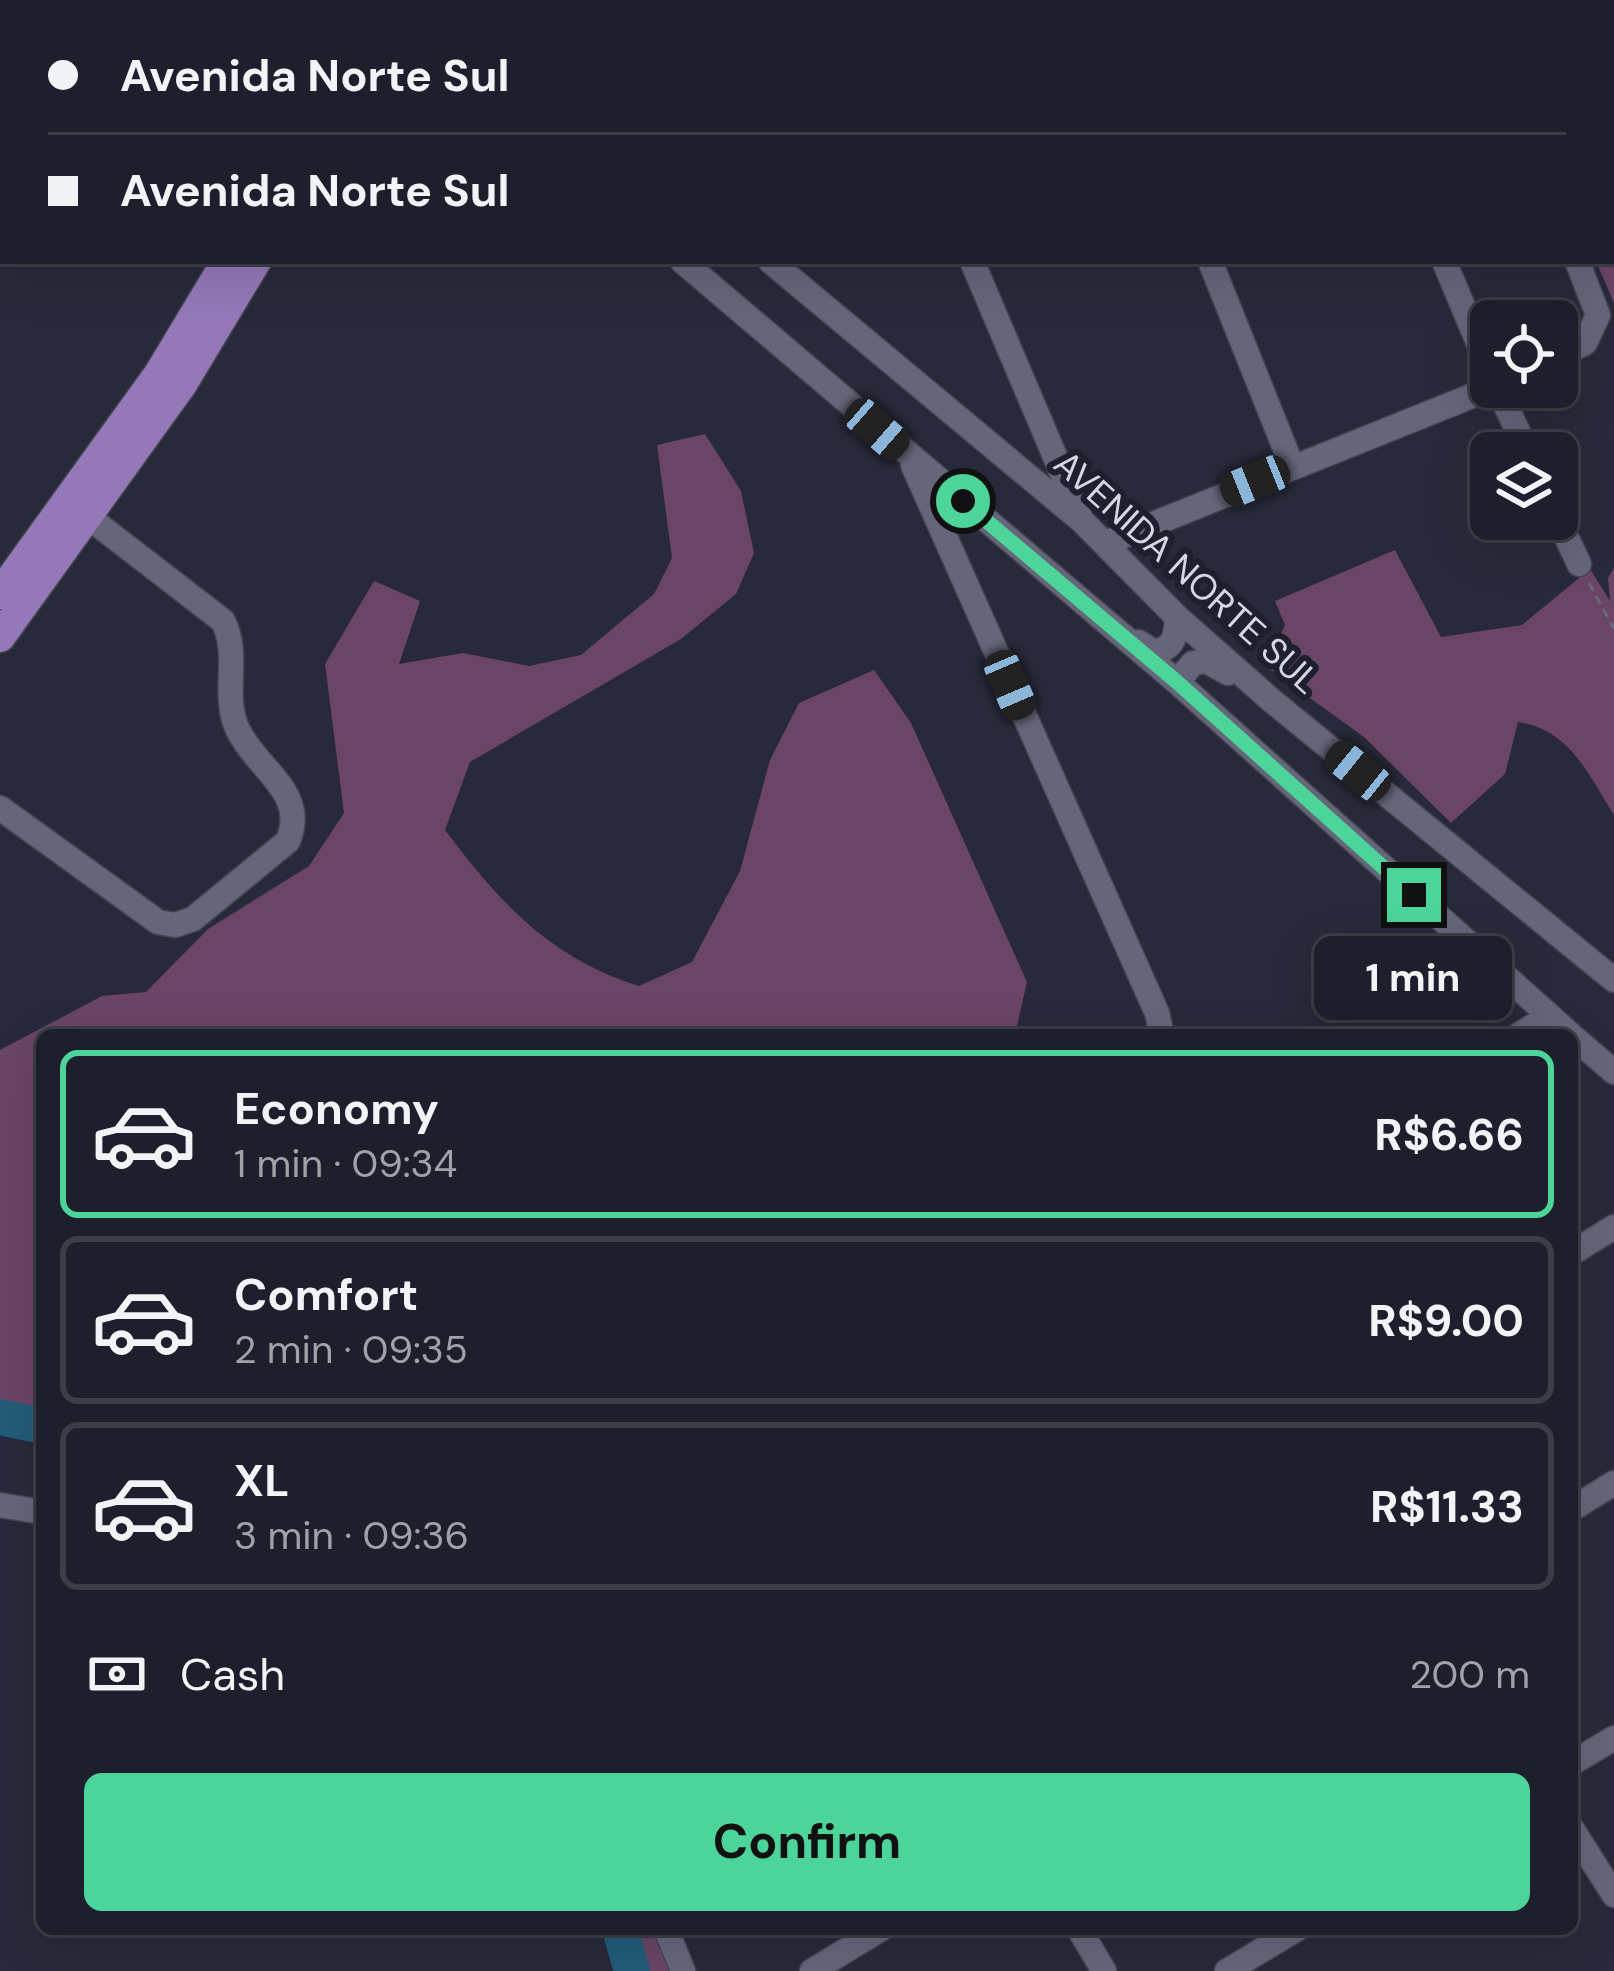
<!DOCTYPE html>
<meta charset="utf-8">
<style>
body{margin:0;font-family:"DM Sans",sans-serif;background:#262734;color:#f1f3f6;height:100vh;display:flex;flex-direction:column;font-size:45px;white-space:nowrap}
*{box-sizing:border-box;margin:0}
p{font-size:39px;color:#a1a2a9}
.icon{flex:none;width:66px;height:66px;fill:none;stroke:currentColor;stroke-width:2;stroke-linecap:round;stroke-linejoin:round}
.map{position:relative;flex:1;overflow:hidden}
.panel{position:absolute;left:36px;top:1029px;width:1542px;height:906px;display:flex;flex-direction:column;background:#1e1f2c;border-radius:18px;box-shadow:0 12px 48px #0002,0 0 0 3px #3c3d48}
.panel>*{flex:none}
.banner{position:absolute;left:0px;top:0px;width:1614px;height:264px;box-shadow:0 12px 48px #0002,0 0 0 3px #3c3d48;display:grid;align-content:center;height:264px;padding:0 48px;background:#1e1f2c}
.buttons{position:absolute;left:1470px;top:300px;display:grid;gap:24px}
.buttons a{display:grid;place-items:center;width:108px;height:108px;border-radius:18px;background:#1e1f2c;box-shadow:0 12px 48px #0002,0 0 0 3px #3c3d48;font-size:60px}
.end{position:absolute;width:54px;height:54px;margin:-27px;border:15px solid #4cd49b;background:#111;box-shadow:0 0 0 6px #111}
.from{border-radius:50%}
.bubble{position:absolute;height:84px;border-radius:18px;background:#1e1f2c;box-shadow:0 12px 48px #0002,0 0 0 3px #3c3d48;font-size:39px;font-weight:700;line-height:84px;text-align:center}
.car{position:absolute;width:36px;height:72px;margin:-36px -18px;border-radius:15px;box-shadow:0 0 9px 3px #0007;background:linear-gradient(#222 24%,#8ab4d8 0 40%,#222 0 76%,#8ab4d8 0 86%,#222 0)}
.banner b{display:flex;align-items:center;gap:42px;height:114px;font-size:45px}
.banner b+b{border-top:3px solid #3c3d48}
.banner i{width:30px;height:30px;background:#f1f3f6}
ul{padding:21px 0 0;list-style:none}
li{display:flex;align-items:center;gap:36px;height:168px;margin:0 24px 18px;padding:0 24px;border:6px solid #3c3d48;border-radius:18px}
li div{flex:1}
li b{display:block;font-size:45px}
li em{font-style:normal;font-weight:700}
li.on{border-color:#4cd49b}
li>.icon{width:108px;height:108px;stroke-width:1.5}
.pay{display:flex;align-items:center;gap:30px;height:132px;padding:0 48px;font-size:45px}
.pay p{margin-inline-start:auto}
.button{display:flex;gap:24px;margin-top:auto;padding:24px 48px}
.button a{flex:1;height:138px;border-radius:18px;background:#4cd49b;color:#111;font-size:48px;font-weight:700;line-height:138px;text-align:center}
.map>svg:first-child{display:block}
</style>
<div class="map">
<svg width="1614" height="1971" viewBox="0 0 1614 1971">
<rect width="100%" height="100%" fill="#28293a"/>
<!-- green -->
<path fill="#6a4567" d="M1486,0H1614V303L1596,261H1611V3Z
M705,434L741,491L754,553L736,594L681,639L470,762L445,830C500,903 550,958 639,986L692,962L740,871L770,760L799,703L874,670L911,723L1027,982L1015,1035H42V1438L0,1430V1050L102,996L146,992L208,929L309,866L344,813L325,664L374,581L420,601L399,664L463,653L529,666L581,655L654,594L672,558L657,445Z
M1395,550L1441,637L1522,625L1590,569L1610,601L1608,578L1614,568V815C1588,774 1570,730 1518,722L1505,774L1451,823L1364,737L1267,667L1285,625L1275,601Z
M618,1929H671L673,1971H623Z"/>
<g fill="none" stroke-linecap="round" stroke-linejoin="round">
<!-- river -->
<path stroke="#235c79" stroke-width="36" d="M0,1417L42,1426
M620,1929L632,1971"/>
<defs>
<path id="minor" d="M862,0L863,3
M1105,0L1106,3
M1335,0L1337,3
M583,3L588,0
M915,3L921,0
M682,261L1177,682L1571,1035
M770,261L1082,521L1177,617L1271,700L1614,980
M972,261L1079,513
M1210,261L1292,466
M1444,261L1491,373
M1557,356L1585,343L1598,315L1577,261
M1497,387L1528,453
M913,465L1157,1013L1162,1035
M1557,517L1579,564
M1106,543L1494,387
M1138,642L1154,652C1175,648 1176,635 1177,617
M1177,682L1193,663L1206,661L1228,673
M0,808L158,922L175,925L193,919L288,841C308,792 258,771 238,730C221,695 241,656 223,621L87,516
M1519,1035L1549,1016
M1572,1036L1614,1072
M1572,1253L1614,1227
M0,1505L42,1512
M1572,1509L1614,1483
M1572,1763L1614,1738
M1572,1829L1614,1895
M666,1929L683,1971
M1079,1929L1104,1971
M812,1971L881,1929
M1227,1971L1297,1929"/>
<path id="major" d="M302,3V0
M329,3V0
M0,594L159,374L227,261
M0,637L182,384L256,261"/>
</defs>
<!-- minor casing -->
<use href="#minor" stroke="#444453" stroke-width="27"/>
<!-- major casing -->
<use href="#major" stroke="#444453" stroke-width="33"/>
<!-- path -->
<path stroke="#696a79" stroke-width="3" stroke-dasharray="9 6" stroke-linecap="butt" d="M1589,583L1614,629"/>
<!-- minor -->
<use href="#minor" stroke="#65667a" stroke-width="24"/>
<!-- major -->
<use href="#major" stroke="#9478b8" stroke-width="30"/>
</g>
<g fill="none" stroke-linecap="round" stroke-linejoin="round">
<!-- route -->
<path stroke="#4cd49b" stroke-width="15" d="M963,501L1177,682L1414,895"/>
</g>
<g text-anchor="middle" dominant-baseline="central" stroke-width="12" stroke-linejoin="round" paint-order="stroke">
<!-- street labels -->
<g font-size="36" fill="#d6d7e3" stroke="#1f1f30">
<text transform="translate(1187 572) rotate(42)">AVENIDA NORTE SUL</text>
</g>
</g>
</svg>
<div class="buttons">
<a><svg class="icon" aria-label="locate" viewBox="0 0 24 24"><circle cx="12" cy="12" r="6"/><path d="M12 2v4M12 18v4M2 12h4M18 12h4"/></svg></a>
<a><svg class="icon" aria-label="layers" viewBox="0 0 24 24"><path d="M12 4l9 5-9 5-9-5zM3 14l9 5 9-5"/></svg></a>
</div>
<i class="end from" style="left:963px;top:501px"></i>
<i class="end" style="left:1414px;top:895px"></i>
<div class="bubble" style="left:1314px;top:936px;width:198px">1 min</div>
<i class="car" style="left:877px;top:429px;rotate:131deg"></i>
<i class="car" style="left:1255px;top:481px;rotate:248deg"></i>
<i class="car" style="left:1010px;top:685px;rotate:157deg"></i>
<i class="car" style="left:1358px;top:771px;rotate:309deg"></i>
<div class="banner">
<b><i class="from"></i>Avenida Norte Sul</b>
<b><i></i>Avenida Norte Sul</b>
</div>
<section class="panel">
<ul>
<li class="on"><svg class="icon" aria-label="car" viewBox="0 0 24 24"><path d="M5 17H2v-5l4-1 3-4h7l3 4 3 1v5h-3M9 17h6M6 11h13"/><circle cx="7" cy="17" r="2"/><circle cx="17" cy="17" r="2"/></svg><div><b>Economy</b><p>1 min · 09:34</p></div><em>R$6.66</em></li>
<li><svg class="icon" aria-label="car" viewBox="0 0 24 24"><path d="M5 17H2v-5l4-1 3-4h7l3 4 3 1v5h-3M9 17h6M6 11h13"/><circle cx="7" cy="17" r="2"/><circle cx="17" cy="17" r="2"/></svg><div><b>Comfort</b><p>2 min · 09:35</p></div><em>R$9.00</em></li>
<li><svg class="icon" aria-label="car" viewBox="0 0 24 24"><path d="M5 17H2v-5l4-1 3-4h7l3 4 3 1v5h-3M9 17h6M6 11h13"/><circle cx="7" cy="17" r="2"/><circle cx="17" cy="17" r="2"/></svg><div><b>XL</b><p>3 min · 09:36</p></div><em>R$11.33</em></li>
</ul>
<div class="pay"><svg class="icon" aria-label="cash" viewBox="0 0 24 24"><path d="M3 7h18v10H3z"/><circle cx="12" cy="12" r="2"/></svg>Cash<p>200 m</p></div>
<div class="button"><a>Confirm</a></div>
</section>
</div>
